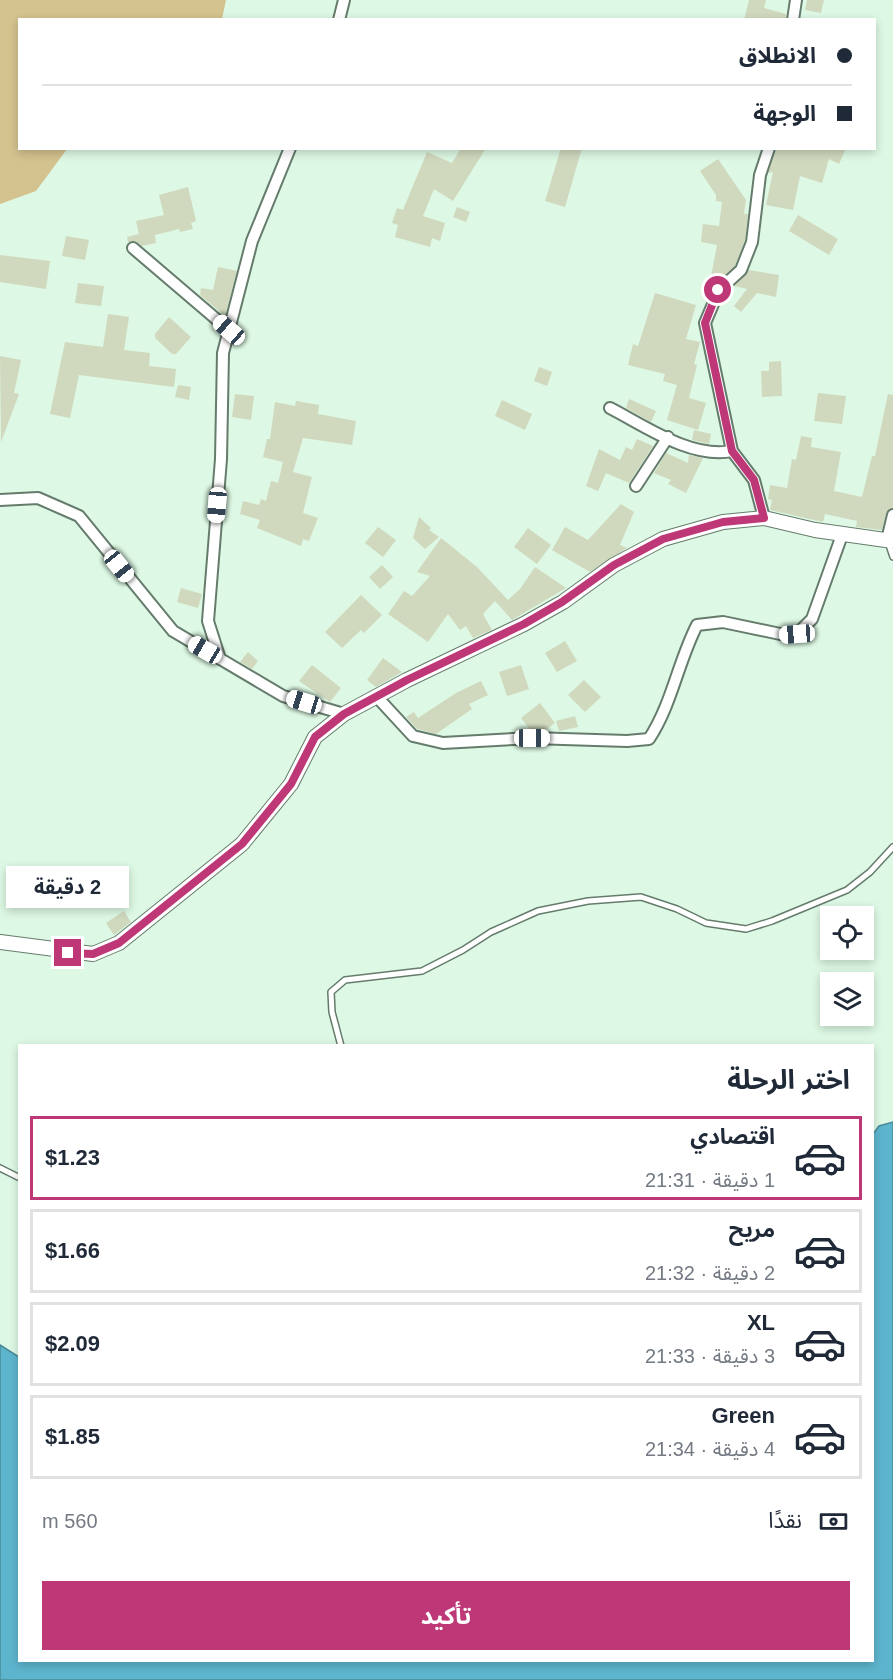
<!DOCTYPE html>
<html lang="ar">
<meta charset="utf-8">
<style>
body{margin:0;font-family:Helvetica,"Noto Sans Arabic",sans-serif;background:#f6f6f7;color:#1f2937;direction:rtl;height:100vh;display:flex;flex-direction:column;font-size:22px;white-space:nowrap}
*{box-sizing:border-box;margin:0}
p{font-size:20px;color:#747a83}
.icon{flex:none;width:33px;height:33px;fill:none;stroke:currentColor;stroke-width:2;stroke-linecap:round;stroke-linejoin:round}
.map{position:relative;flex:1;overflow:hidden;direction:ltr}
.drawer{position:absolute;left:18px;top:1044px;width:856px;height:618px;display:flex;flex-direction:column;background:#fff;border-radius:0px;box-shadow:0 3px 9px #0003;direction:rtl}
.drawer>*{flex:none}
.guide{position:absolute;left:18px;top:18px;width:858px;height:132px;border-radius:0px;box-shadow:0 3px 9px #0003;direction:rtl;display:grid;align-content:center;height:132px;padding:0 24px;background:#fff}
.buttons{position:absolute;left:820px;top:906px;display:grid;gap:12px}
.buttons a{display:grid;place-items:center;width:54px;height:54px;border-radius:0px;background:#fff;box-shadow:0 3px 9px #0003;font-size:30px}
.end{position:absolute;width:27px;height:27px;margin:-14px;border:8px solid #be3777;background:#fff;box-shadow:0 0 0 3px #fff}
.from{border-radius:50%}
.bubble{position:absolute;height:42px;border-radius:0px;background:#fff;box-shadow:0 3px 9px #0003;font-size:20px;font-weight:700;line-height:42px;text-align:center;direction:rtl}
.car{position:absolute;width:18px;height:36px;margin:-18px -9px;border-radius:8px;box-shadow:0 0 4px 2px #0007;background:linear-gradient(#fff 24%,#345 0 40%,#fff 0 76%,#345 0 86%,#fff 0)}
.guide b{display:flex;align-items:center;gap:21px;height:57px;font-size:22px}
.guide b+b{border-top:2px solid #e0e1e3}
.guide i{width:15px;height:15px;background:#1f2937}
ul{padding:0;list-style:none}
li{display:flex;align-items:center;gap:18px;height:84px;margin:0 12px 9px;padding:0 12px;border:3px solid #e0e1e3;border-radius:0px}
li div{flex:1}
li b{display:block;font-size:22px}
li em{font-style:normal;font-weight:700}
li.current{border-color:#be3777}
li>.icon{width:54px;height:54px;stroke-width:1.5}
h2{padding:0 24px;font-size:27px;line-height:72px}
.pay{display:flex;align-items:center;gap:15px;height:66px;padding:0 24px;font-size:22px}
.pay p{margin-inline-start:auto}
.primary-button{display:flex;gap:12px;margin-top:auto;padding:12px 24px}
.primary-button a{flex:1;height:69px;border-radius:0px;background:#be3777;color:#fff;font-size:24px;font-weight:700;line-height:69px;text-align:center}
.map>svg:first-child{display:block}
</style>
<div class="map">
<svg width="893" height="1680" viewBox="0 0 893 1680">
<rect width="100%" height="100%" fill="#ddf8e4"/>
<!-- green -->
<path fill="#d4c28f" d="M0,0H226L222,19L20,20V148L67,149L36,191L0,204Z"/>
<!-- water -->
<path fill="#5db5cd" stroke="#4a8b99" stroke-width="1.5" d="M893,1122V1680H0V1345L19,1357L20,1660H873V1134L879,1126Z"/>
<!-- building -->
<path fill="#d0d9be" d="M749,0H766L764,8L786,14V20H744Z
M807,0H824L821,13L805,10Z
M461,148H486L453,201L434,189L423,216L445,223L440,241L432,238L430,247L395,237L398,225L392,223L397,208L403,210L427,152L452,163Z
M561,148H582L565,207L545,201Z
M776,148H846L839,164L829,159L822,183L800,176L793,210L766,205L773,172L768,173Z
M718,159L746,200L744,214H748L745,240L735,266L716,283L710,282L717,245L701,242L703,224L719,226L722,202L716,201V195L700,171Z
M188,187L196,221L191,223L193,229L180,232L179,229L155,235L156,243L142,246L135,241L128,242L127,237L139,234L136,221L164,215L159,195Z
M457,207L470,212L466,222L453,217Z
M798,215L838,239L829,255L789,231Z
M66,236L89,240L85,260L62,256Z
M0,255L50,261L46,289L0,282Z
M218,267L237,271L225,316L200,295L201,288L213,290Z
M749,270L779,275L776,297L757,293L741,312L734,306L747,289L734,286Z
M78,283L104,286L101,306L75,303Z
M655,293L696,305L686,339L700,342L694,364L697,365L689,398L706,403L698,430L667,420L677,385L663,381L665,374L628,365L633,344L638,346Z
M108,314L129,317L124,350L150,353L149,366L176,369L174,387L79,375L70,418L50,414L65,342L103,347Z
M169,317L191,337L176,354H172L155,338V334Z
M0,356L21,360L14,393L19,394L1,442Z
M781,361L782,396L762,397L761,371H769V362Z
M539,367L552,372L547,386L534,381Z
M178,385L191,387L189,400L175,397Z
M818,393L846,396L842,424L814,421Z
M235,394L254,396L251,420L232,417Z
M888,394L893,395V508L886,513L882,530L856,527L857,521L825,514L823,522L770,510L772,500L768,499L770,485L787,488L792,459L796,460L801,436L812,438L811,447L841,452L834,491L862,497L872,456H875Z
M629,399L656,411L651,422L626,408Z
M502,400L532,414L525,430L495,416Z
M296,401L319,405L318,414L356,421L352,445L303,438L293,472L312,477L303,513L318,518L309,541L303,539L301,546L257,528L260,520L240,514L243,501L259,505L261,499L266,501L271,481L278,483L283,462L263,457L267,439H270L275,402L295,406Z
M694,430L711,434L709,444L692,440Z
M637,439L653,446L629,483L606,473L598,491L586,486L599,449L620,460L626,447L632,450Z
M666,453L688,463L689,455L703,458L686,493L668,484L671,480L654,473Z
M621,504L634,512L620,545L627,548L590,572L552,550L565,527L588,540Z
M419,517L431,528L429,530L439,537L425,549L413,538Z
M378,527L396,540L383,557L365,543Z
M528,528L551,545L537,564L514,547Z
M441,538L477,567L508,600L520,589L535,567L566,588L512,620L495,601L483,614L492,630L473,638L466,626L460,630L448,614L428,642L388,614L404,591L412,596L430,576L417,572Z
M382,565L393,577L380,589L369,577Z
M181,588L202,594L198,608L177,602Z
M361,595L382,615L364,633L361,630L342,648L325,632Z
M565,641L577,661L557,672L545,653Z
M248,652L258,661L252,669L240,662Z
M383,658L402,672L376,687L367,680Z
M312,665L341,688L330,702L299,681Z
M521,665L529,689L507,696L499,672Z
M584,680L601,697L585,712L568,695Z
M481,681L488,695L469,704L472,709L436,734L417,729L406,717L414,712L418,718L456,693Z
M540,703L555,723L544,731H531L521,718Z
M575,716L578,727L559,731L556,721Z
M124,911L131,922L114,935L106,923Z"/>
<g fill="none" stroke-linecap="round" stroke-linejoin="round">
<defs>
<path id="lane" d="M888,542L893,557
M341,1046L332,1012L331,992L345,980L422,971L463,950L491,932L538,911L588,901L641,897L677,909L706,923L746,929L772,921L847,890L870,872L893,847
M0,1168L20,1178"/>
<path id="street" d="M339,20L344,0
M793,20L796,0
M133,248L229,330
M610,408C645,426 691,459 732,451
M636,486L668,437
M0,500L38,498L79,516L173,631L283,696L344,714
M764,518L754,480L732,451L705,323L719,290L741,270L752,242L760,175L769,148
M887,540L893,515
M220,659L208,621L221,459L223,353L252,241L290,148
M377,697L413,736L443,743L532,738L627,741L649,739C672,704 678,662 697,625L723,622L785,635L797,634L812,619L842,535"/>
<path id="secondary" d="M0,942L93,954L119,943L242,844L291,784L315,737L344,714L407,680L524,624L563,602L614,565L663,539L723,522L764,518L815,530L893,541"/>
</defs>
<!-- lane casing -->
<use href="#lane" stroke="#657c6c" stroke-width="8"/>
<!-- street casing -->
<use href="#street" stroke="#657c6c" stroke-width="14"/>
<!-- secondary casing -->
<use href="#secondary" stroke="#657c6c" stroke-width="16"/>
<!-- lane -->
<use href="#lane" stroke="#fff" stroke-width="5"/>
<!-- street -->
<use href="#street" stroke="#fff" stroke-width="10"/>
<!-- secondary -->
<use href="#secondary" stroke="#fff" stroke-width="14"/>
</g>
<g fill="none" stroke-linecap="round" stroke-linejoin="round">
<!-- route -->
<path stroke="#be3777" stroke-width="8" d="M68,953L93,954L119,943L242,844L291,784L315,737L344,714L407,680L524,624L562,602L614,565L663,539L723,522L764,518L754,480L732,451L705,323L718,290"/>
</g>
</svg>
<div class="buttons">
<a><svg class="icon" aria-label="locate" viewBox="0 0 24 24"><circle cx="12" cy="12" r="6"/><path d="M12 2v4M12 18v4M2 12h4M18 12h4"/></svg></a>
<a><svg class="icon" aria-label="layers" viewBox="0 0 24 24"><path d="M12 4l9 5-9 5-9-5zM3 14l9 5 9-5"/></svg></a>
</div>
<i class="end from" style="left:718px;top:290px"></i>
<i class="end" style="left:68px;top:953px"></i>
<div class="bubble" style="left:6px;top:866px;width:123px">2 دقيقة</div>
<i class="car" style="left:229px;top:330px;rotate:311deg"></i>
<i class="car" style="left:217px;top:505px;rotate:185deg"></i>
<i class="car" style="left:119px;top:566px;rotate:141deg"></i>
<i class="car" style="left:797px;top:634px;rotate:266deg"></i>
<i class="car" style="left:205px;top:650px;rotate:300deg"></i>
<i class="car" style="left:304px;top:702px;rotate:287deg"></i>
<i class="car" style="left:532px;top:738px;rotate:90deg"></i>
<div class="guide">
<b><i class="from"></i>الانطلاق</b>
<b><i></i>الوجهة</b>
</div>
<section class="drawer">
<h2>اختر الرحلة</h2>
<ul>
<li class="current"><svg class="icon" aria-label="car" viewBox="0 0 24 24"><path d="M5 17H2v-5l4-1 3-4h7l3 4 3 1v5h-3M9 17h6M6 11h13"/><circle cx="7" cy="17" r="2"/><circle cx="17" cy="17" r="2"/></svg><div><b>اقتصادي</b><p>1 دقيقة · 21:31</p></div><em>$1.23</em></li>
<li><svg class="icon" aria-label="car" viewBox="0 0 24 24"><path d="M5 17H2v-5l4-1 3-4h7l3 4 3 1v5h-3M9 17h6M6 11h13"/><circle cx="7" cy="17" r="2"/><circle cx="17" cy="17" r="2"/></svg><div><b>مريح</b><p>2 دقيقة · 21:32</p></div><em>$1.66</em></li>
<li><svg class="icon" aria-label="car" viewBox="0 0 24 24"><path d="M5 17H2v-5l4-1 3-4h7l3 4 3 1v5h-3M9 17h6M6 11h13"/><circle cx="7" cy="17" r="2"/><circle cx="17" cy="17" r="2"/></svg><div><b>XL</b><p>3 دقيقة · 21:33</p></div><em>$2.09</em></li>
<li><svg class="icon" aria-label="car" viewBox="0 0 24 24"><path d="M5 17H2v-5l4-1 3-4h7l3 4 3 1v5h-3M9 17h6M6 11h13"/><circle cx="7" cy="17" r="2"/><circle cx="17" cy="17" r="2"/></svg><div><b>Green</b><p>4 دقيقة · 21:34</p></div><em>$1.85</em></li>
</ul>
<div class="pay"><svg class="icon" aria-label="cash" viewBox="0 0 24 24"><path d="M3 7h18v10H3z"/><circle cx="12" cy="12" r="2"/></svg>نقدًا<p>560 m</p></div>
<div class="primary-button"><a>تأكيد</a></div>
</section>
</div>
